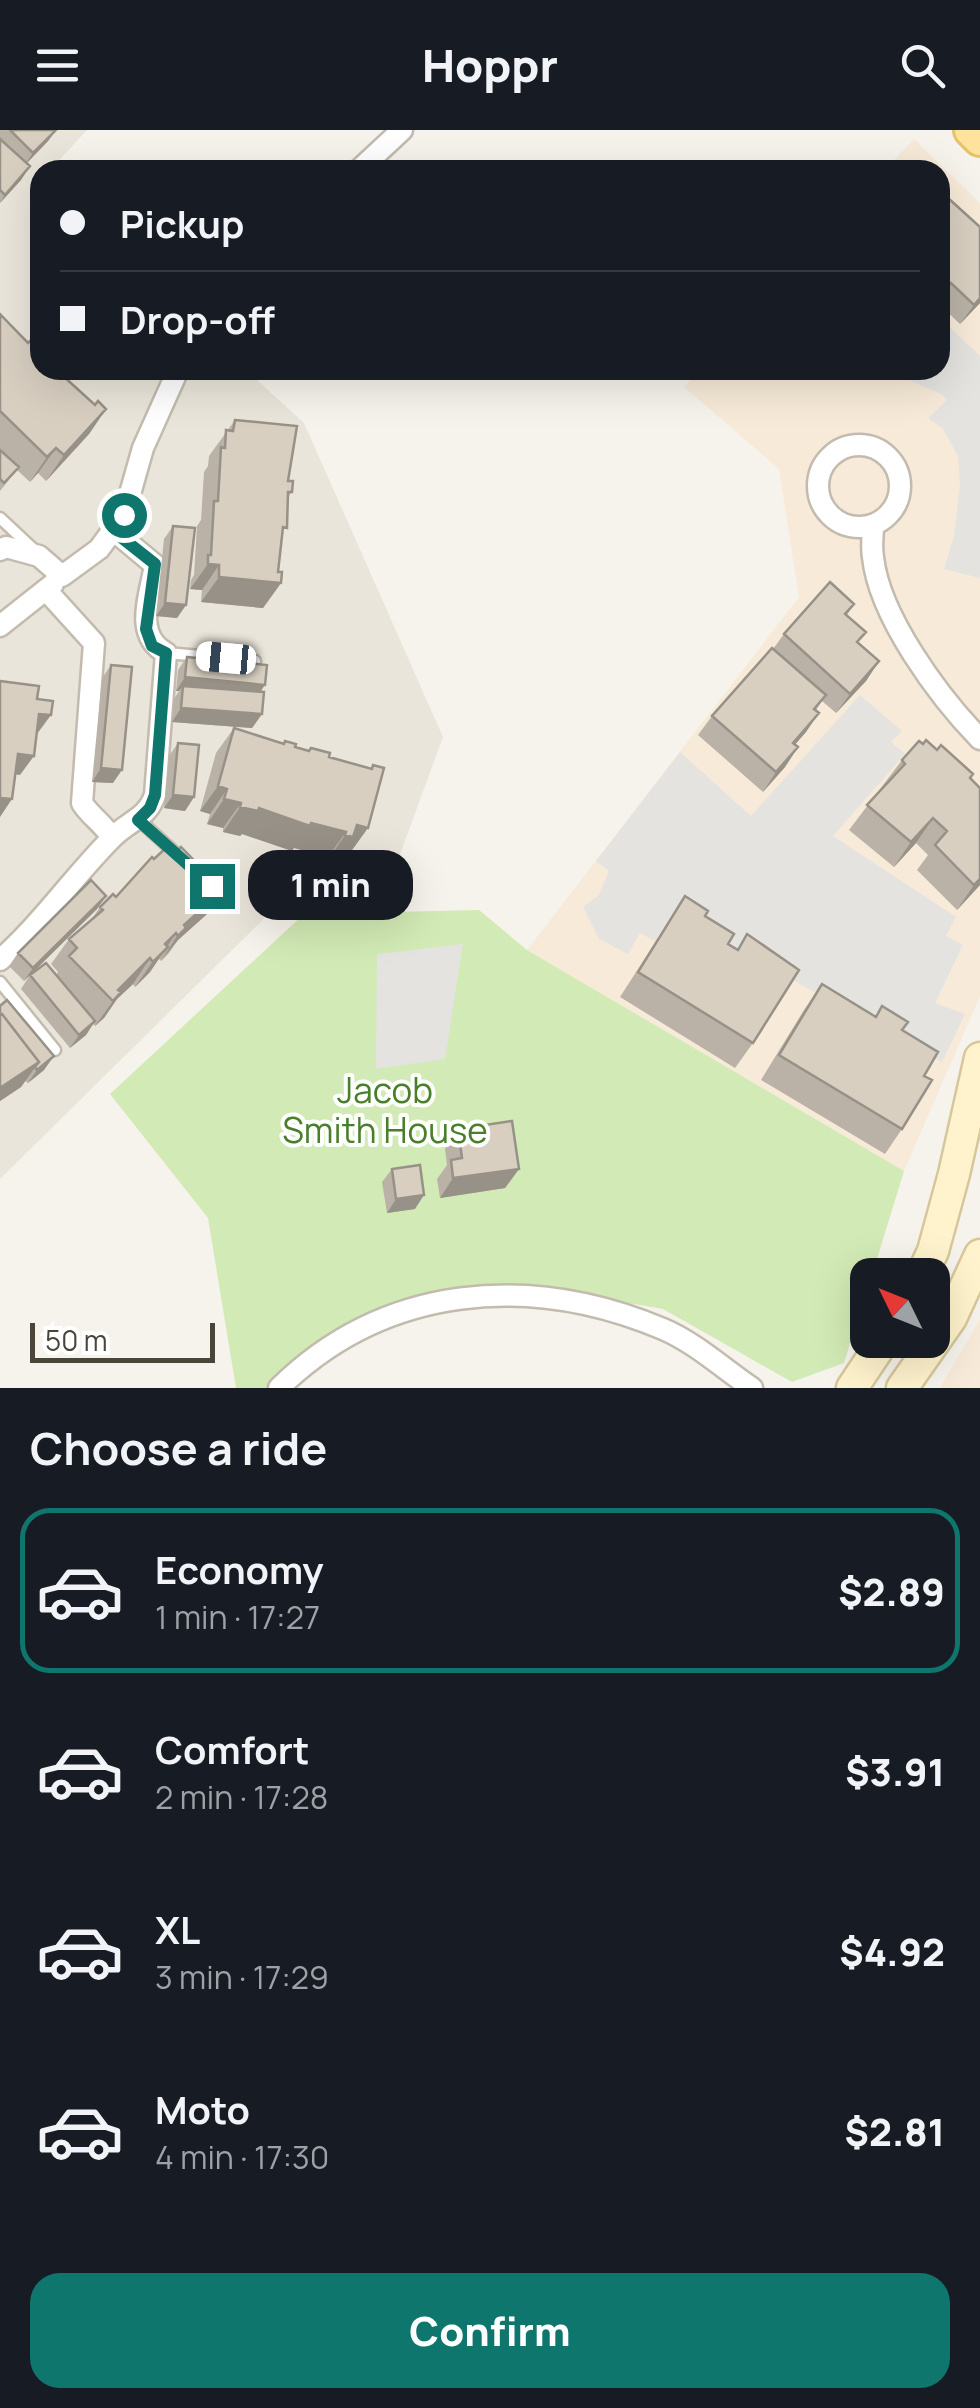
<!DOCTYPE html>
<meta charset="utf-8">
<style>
body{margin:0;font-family:Manrope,sans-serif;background:#20242c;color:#f1f3f6;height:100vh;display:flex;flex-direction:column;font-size:38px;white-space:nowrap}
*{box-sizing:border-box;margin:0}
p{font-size:32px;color:#9ea1a6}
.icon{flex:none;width:55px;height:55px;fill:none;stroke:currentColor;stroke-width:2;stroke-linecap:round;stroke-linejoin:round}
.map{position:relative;height:1258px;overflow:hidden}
.details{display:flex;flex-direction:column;background:#171b24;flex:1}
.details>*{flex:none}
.banner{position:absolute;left:30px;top:30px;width:920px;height:220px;border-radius:30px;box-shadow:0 10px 40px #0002;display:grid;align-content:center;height:220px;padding:0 30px;background:#171b24}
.needle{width:65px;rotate:313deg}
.buttons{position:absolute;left:850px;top:1128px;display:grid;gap:20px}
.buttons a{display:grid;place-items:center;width:100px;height:100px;border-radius:20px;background:#171b24;box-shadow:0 10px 40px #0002;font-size:50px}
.scale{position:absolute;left:30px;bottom:25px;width:185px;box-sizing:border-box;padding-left:10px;border:5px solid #4b4439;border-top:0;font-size:28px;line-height:35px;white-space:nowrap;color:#4b4439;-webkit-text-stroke:8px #fff;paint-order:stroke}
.end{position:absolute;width:45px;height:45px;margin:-22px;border:12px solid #0f766e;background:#fff;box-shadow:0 0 0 5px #fff}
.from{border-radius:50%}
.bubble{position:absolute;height:70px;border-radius:30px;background:#171b24;box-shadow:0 10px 40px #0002;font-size:32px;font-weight:800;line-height:70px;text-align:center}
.car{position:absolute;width:30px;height:60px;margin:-30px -15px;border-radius:12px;box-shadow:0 0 8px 2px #0007;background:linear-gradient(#fff 24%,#345 0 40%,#fff 0 76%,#345 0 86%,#fff 0)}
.banner b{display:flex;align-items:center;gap:35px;height:95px;font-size:38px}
.banner b+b{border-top:2px solid #363941}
.banner i{width:25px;height:25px;background:#f1f3f6}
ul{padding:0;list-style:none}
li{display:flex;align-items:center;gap:30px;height:165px;margin:0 20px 15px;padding:0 10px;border:5px solid transparent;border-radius:30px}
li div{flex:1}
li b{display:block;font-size:38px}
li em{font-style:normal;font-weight:800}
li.on{border-color:#0f766e}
li>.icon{width:90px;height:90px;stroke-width:1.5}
h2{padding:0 30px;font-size:45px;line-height:120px}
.primary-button{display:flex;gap:20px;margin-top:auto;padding:20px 30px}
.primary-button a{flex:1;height:115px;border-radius:30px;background:#0f766e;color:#fff;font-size:40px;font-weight:800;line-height:115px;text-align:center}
header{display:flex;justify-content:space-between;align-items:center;height:130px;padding:0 30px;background:#171b24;font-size:45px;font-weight:800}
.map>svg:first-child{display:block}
</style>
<header><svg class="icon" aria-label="menu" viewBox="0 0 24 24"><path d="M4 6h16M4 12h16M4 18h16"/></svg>Hoppr<svg class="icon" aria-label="search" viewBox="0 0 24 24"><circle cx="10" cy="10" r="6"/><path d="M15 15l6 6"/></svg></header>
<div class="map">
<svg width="980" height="1258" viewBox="0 0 980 1258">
<rect width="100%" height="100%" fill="#f6f3ec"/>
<!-- residential -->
<path fill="#eae5da" d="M0,0H87L50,40H40V240H246L304,293L443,607L387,760L291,762L0,1049Z"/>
<!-- commercial -->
<path fill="#f7ead8" d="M914,9L980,73V866L904,1041L527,820L799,467L779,339L684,257L700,240H940V40H885Z
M980,1189V1258H940Z"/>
<!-- green -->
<path fill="#d2eab5" d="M479,780L527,820L904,1041L872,1145H868L867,1158L844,1233L792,1252L663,1179L571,1163L502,1164L370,1193L279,1258H236L208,1088L110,964L304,784Z"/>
<!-- parking -->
<path fill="#e5e3e0" d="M940,188L980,226V448L944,439L954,406L960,355L958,326L943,299L928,288L947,270L943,265L911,251L898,240H940Z
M860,565L902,601L891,612L905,624L833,706L956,787L946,806L963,815L935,873L965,884L942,932L672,784L655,811L640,803L628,824L599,809L583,777L599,765L609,741L596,731L680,622L751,686Z
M463,814L445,929L376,939L377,824Z"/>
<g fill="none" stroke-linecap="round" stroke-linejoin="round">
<defs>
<path id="lane" d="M0,388L32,418
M167,523L255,531
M139,690L182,729
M0,852L55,920"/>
<path id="street" d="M359,40L402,0
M818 356a41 41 0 1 1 82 0a41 41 0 1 1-82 0Z
M873,395C873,405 871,417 873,427C879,486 939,567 980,609
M0,420L6,417L39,426L62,446L99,419L124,385L143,318L178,240
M46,460L94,513L82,673C91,687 103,693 112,708
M0,496L53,454
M0,830C42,793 73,747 112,708C128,691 147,689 155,665L166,523C133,505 150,466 155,435L113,400
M279,1258C385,1154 530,1143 663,1199C694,1212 724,1239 752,1258"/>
<path id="secondary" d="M922,1145L933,1121L954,1044L980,928
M852,1258L884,1210
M902,1258L951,1188L980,1125"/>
<path id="primary" d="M971,0L980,9"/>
</defs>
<!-- lane casing -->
<use href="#lane" stroke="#c2bbae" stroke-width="15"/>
<!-- street casing -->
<use href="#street" stroke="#c2bbae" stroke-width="25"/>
<!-- secondary casing -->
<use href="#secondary" stroke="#d6c79b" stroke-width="35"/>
<!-- primary casing -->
<use href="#primary" stroke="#e6c16a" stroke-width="38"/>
<!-- lane -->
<use href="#lane" stroke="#fff" stroke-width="10"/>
<!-- street -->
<use href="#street" stroke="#fff" stroke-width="20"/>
<!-- secondary -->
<use href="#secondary" stroke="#fff3cd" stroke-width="30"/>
<!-- primary -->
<use href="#primary" stroke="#ffe39c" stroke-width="32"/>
</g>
<!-- wall -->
<path fill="#bab2a6" d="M0,0H56L48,11L27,33L30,36L21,50L0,73Z
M940,76L980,97V173L960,194L940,175Z
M0,184L95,275L106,279L89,304L46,351L38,343L30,352L17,340L0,361Z
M235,290L288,351L292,362L287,368L282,406L278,442L281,453L263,478L201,472L202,460L190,459L191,450L194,445L197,396L201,390L204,342L208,336L209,326Z
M173,396L186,475L177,488L156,486L164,409Z
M854,474L847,485L858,512L879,531L866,551L836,583L822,571L816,580L806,602L795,614L798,617L785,637L763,662L698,605L712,586L773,519L784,504Z
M187,527L260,562L262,584L252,598L172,592L174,569L179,561H176L178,540Z
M111,535L113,653L92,652L102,548Z
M234,598L283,614L285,611L295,617L308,621L311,618L329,627L371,638L373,635L350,723L343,721L336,732L328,730V727L294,718L292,721L242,704L240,706L223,702V698L207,694L210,684L200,681L216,623Z
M178,613L194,667L185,681L164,678L169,626Z
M902,630L970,649L980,755L957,780L917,740L928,725L916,713L894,737L849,700Z
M174,724L223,760L206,785L178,810L169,823L161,831L159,829L150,842L135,857L133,854L117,869L104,888L95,896L93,894L86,905L70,918L21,859L30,845H56L58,842L51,834L69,809L92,789L100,777L116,767L154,729Z
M106,766L97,779L24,851L9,836L18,823Z
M685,766L705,786L728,814L737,820L747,804L753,913L735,938L620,867Z
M822,854L875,887L902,900L924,946L902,999L885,1024L761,950L804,880Z
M0,876L44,940L28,953L25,951L21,957L0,971Z
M458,999L519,1039L505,1058L440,1068L437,1049L447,1035L445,1019Z
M392,1039L415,1079L387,1083L382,1052Z"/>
<!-- shaded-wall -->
<path fill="#979187" d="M56,0L48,11L24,36L33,23Z
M30,36L21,50L0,73L5,65Z
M980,168V173L960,194L974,175Z
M106,279L89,304L46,351L64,325Z
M56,318L38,343L30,352L47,327Z
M208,434L219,435L202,460L190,459Z
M219,447L281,453L263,478L201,472Z
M165,473L186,475L177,488L156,486Z
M879,531L866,551L836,583L850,564Z
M185,547L265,555L256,568L183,556L179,561H176Z
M181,578L262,584L252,598L172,592Z
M819,583L806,602L780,632L793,613Z
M39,584L51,585L37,604Z
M798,617L785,637L763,662L776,642Z
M18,624L34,626L20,645L5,643Z
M101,638L122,640L113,653L92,652Z
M218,656L227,659L210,684L200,681Z
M173,665L194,667L185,681L164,678Z
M0,668L12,669L0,687Z
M224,669L241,673L223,698L207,694Z
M240,677L259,678L346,702L328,727L294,718L292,721L242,704L240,706L223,702Z
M933,688L916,713L894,737L911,712Z
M357,695L368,698L350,723L343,721L336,732L328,730L345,705Z
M980,749V755L957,780L974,755Z
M223,760L206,785L178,810L161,831L184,795Z
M106,766L97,779L24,851L33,838Z
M176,803L150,842L135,857L165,814Z
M150,828L133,854L117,869L104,888L95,896L113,871L118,860Z
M95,891L86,905L70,918L79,905Z
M54,926L44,940L28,953L37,940Z
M39,932L21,957L0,971V958Z
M519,1039L505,1058L440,1068L453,1048Z
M424,1065L415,1079L387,1083L396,1069Z"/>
<!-- building -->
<path fill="#d8cfc1" stroke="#979187" stroke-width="2.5" d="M10,0H56L33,23Z
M0,9L30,36L5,65L0,60Z
M948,68L980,97V168L974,175L951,153L940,164V76Z
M0,184L28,213L31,210L39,217L36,220L40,224V240H64L65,241L62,245L95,275L98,271L106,279L64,325L56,318L47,327L0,281Z
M235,290L297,296L288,351H293L292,362H288L287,398L283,397L278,442H282L281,453L219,447V435L208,434V425H211L214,371H218L221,317L225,318L226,300L233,301Z
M0,320L19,337L4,353L0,349Z
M173,396L195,398L186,475L165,473Z
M830,452L854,474L845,484L866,502L857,512L879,531L850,564L784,504Z
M772,518L826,565L814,579L819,583L793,613L798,617L776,642L712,586Z
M187,527L267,535L265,555L185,547Z
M111,535L132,537L122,640L101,638Z
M0,551L39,556L37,569L53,571L51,585L39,584L34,626L18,624L12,669L0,668Z
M183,556L264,562L262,584L181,578Z
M234,598L284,614L285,611L296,614L295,617L309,621L311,618L330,623L329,627L372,639L373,635L384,638L368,698L357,695L353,707L345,705L346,702L311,693L310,696L259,678L258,681L240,677L241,673L224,669L227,659L218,656Z
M926,610L937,620L941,615L973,644L970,648L980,658V749L974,755L935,715L947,701L933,688L911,712L867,675L905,634L902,630L919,611L923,614Z
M178,613L199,615L194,667L173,665Z
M167,717L174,724L181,717L223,760L184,795L186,798L178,806L176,803L165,814L168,817L153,832L150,828L118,860L121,862L113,871L69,826L77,818L69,809L103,780L100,777L113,764L116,767L152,727L154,729Z
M91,750L106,766L33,838L18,823Z
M685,766L708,781L705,786L734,804L728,814L738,820L747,804L799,840L753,913L638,842Z
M46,833L95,891L79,905L30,845Z
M822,854L876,887L882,876L908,892L902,900L938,922L924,946L932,950L902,999L779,925Z
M7,870L54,926L37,940L35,937L39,932L2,884L0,885V876Z
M2,884L39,932L0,958V885Z
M512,991L519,1039L453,1048L451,1030L462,1028L458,999Z
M420,1035L424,1065L396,1069L392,1039Z"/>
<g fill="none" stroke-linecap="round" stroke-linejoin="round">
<!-- route -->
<path stroke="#0f766e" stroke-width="12" d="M124,385L112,400L155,434L146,499L152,516L166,523L155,665L150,678L138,690L212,756"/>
</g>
<g text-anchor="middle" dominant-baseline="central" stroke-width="8" stroke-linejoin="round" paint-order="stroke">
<!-- park labels -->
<g font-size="35" fill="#4a7f2a" stroke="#fff">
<text x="385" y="960">Jacob<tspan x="385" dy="40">Smith House</tspan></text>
</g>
</g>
</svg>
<div class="buttons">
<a><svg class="needle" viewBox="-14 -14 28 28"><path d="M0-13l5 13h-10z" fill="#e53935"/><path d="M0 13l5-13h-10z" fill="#9ea1a6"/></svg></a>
</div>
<div class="scale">50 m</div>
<i class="end from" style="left:124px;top:385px"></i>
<i class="end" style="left:212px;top:756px"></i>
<div class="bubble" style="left:248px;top:720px;width:165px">1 min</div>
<i class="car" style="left:226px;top:528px;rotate:275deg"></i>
<div class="banner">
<b><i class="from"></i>Pickup</b>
<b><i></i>Drop-off</b>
</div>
</div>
<section class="details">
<h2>Choose a ride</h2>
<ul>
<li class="on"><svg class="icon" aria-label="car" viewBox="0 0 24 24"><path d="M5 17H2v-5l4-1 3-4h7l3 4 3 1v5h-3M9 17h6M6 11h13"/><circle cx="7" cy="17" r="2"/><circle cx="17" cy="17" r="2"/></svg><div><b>Economy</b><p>1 min · 17:27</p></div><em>$2.89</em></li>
<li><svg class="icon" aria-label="car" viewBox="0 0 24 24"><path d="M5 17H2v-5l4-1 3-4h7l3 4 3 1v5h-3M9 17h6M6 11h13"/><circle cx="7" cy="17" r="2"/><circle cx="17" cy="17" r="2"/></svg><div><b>Comfort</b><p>2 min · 17:28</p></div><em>$3.91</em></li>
<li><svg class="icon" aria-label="car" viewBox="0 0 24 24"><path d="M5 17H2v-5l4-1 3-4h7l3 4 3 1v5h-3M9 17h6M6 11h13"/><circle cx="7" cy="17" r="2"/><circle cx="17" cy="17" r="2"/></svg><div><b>XL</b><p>3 min · 17:29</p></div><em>$4.92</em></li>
<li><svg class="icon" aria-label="car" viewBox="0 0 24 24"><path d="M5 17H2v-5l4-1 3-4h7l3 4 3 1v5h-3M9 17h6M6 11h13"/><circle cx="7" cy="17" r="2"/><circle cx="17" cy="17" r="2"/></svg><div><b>Moto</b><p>4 min · 17:30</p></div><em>$2.81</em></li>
</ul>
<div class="primary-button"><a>Confirm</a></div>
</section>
